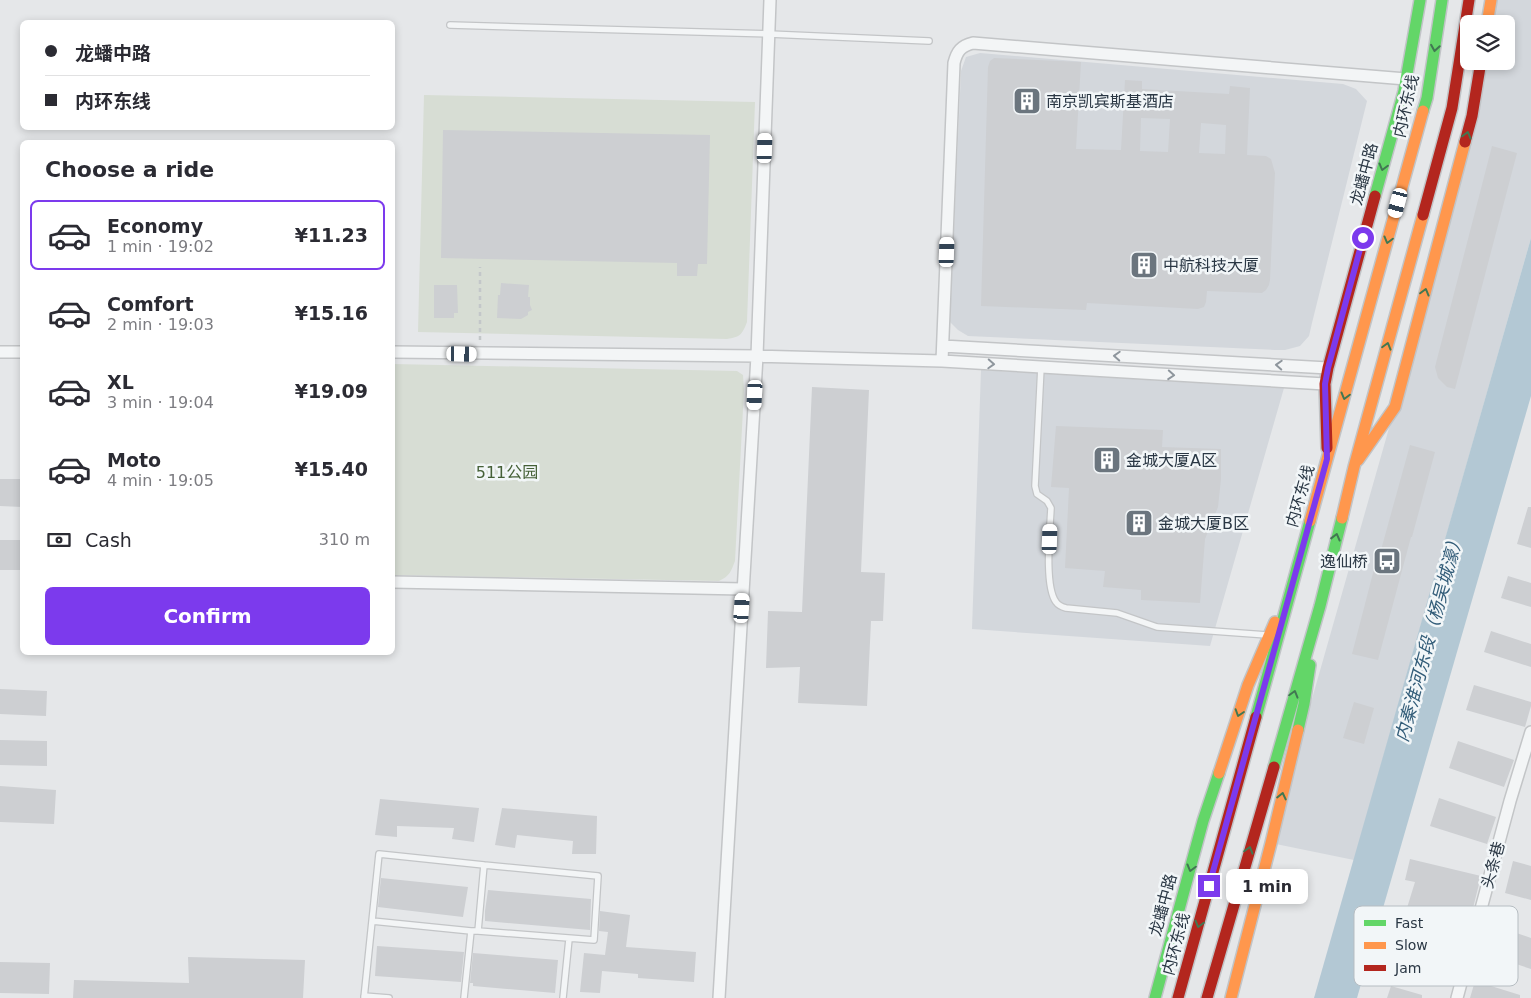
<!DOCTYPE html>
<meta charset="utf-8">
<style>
body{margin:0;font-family:"DejaVu Sans","Noto Sans SC",sans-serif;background:#f7f7f7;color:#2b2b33;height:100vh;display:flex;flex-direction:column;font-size:19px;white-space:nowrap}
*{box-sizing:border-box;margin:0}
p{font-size:16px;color:#7c7c81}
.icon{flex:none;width:28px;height:28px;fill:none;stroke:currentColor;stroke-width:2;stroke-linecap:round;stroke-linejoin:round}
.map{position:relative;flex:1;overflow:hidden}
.panel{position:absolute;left:20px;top:140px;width:375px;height:515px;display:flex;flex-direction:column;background:#fff;border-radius:8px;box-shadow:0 2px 8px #0003}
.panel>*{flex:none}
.top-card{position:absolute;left:20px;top:20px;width:375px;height:110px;border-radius:8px;box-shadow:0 2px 8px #0003;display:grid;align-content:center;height:110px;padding:0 25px;background:#fff}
.controls{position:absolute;left:1460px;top:15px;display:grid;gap:10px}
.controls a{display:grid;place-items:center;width:55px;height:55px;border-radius:8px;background:#fff;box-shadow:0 2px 8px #0003;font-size:25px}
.end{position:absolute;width:22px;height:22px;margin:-11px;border:6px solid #7c3aed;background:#fff;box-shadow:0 0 0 2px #fff}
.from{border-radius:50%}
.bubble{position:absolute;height:35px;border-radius:8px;background:#fff;box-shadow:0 2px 8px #0003;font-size:16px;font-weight:600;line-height:35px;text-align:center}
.car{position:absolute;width:15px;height:30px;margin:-15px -8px;border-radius:6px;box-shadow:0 0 4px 1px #0007;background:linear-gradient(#fff 24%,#345 0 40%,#fff 0 76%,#345 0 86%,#fff 0)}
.top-card b{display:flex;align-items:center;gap:18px;height:48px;font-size:19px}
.top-card b+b{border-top:1px solid #e1e1e2}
.top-card i{width:12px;height:12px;background:#2b2b33}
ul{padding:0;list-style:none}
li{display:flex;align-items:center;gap:15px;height:70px;margin:0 10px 8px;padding:0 15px;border:2px solid transparent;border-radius:8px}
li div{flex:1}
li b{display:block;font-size:19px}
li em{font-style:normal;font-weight:600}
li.on{border-color:#7c3aed}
li>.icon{width:45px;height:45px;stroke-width:1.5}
h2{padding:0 25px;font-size:22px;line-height:60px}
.pay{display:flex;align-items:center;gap:12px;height:55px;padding:0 25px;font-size:19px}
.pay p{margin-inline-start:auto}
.button{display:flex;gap:10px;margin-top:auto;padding:10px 25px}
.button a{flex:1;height:58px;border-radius:8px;background:#7c3aed;color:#fff;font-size:20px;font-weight:600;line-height:58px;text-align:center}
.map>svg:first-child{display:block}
</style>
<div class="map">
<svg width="1531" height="998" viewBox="0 0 1531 998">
<rect width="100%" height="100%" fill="#e5e7e9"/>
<!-- built -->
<path fill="#d3d7dc" d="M1491,0H1531V238L1354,860L1271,843L1395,407L1481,61H1506V24H1487Z
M980,53L1343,84L1356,89L1367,101L1312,323L1309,336L1300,346L1285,350H1275L968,336L958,330L950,322L961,71L966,57Z
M981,370L1284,388L1210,646L972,629Z"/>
<!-- green -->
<path fill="#d7ddd4" d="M424,95L755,102L747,322C742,335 740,337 727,339L418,332Z
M393,364L737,371L743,375L744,390L735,561C731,571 730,576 719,581L393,575Z"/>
<!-- water -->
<path fill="#b3c8d4" d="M1531,238V396L1357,998H1314Z"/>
<!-- building -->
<path fill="#cdcfd2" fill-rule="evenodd" d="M994,58L1081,62L1076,149L1121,150L1125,80L1142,81V89L1229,94L1230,86L1250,88L1247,155L1266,156L1271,159L1275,173L1270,280L1269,285L1266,290L1262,293L1207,291L1206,302L1204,307L1198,309L1087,303L1086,310L981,306L988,67L990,61ZM1141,118L1170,119L1168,152L1140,151ZM1201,123L1226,125L1225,154L1199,153Z
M443,130L710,135L707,264H698L697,276H677V263L441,258Z
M1492,146L1517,153L1455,389L1447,387L1438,378L1435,367Z
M501,283L529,285L528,297H530V305L532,310L528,312V315L521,319L497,318L498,295H500Z
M434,285H457L458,313H454V318H434Z
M812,387L869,390L861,572L885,573L883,621H871L867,706L798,703L800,667L766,668L768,611L802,612Z
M1056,426L1163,430L1162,447L1221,449V479L1218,507L1205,539L1200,603L1141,600V590L1103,587L1105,571L1065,568L1069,488L1051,487Z
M1410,445L1435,452L1412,537H1411L1378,660L1352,654L1379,550H1381Z
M0,479H22V507L0,506Z
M1528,507H1531V548L1517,544Z
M0,540H22V570H0Z
M1508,576L1531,583V607L1501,598Z
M1491,631L1531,644V667L1484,652Z
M1474,685L1531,702V706L1525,727L1466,710Z
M0,689L47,691L46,716L0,714Z
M1354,702L1374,708L1364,744L1343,738Z
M0,740L47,741V766L0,765Z
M1458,741L1514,760L1504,787L1449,768Z
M0,786L56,790L54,824L0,822Z
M1439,798L1496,817L1487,844L1430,826Z
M380,799L479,808L474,842L452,839L454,828L397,826V837L375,835Z
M502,808L597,816L596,854H572L573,841L517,835L515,848L495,845Z
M1410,859L1481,876L1466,936L1455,970L1394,950L1415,882L1405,880Z
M1513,861L1531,866V900L1505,893Z
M381,878L468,887L463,917L378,907Z
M488,890L591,899L590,930L485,921V911Z
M600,911L630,915L626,947L696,952L694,982L638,978V974L602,971L600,993L580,992L584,953L605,955L608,932L599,931Z
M1493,925L1531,938V969L1483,953Z
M377,946L464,952L461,982L375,976Z
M473,953L558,960L555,993L473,986V983H470Z
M188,957L305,960L303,998H73L74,980L189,983Z
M0,962L50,963L49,994L0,993Z
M1475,981L1520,995V998H1470Z
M1391,986L1422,995V998H1387Z"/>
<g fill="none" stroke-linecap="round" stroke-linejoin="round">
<defs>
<path id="lane" d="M450,25L769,34L929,41
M1041,367L1035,486L1037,494L1047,501L1051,508C1050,529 1044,586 1056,602C1058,605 1062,607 1066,608L1117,613L1157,627L1267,635
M372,921L379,854L484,865
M364,996L389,998
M364,998L372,921L471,931
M464,998L471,931H478L594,940L598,876L484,865L478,931
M563,998L569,939"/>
<path id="street" d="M943,346L1328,368
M0,352H22
M392,352L757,356L942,361L1325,384
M942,361L954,63C957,51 961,46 973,43L1406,79
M392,582L743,589
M719,998L757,356L770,0
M1457,998L1510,801L1531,732"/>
<path id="fast" d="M1423,111L1427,98L1442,0
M1375,196L1404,91L1420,0
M1256,717L1310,521
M1298,730L1304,704L1310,665
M1274,767L1320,606L1342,518
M1155,998L1203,821L1219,773"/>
<path id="slow" d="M1487,24L1491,0
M1358,460L1395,407L1465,142
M1342,518L1354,467L1423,215
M1310,521L1423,111
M1219,773L1248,685L1275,622
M1231,998L1271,843L1298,730"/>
<path id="jam" d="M1465,142L1472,116L1481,61
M1423,215L1452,108L1469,0
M1327,448L1325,384L1328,368L1375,196
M1178,998L1256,717
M1207,998L1274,767"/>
</defs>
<!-- lane casing -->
<use href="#lane" stroke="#c3c5c7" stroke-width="8"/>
<!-- street casing -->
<use href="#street" stroke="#c3c5c7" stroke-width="14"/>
<!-- fast casing -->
<use href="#fast" stroke="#c1c4c7" stroke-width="14"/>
<!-- slow casing -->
<use href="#slow" stroke="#c1c4c7" stroke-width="14"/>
<!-- jam casing -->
<use href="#jam" stroke="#c1c4c7" stroke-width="14"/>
<!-- path -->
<path stroke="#c3c7c9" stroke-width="2.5" stroke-dasharray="4 4" stroke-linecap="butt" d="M480,340V267"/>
<!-- lane -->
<use href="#lane" stroke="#f3f5f6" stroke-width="5.5"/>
<!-- street -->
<use href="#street" stroke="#f3f5f6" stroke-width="11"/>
<!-- fast -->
<use href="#fast" stroke="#63d668" stroke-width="11"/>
<!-- slow -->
<use href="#slow" stroke="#ff974d" stroke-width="11"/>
<!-- jam -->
<use href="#jam" stroke="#b3261e" stroke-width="11"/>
</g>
<!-- one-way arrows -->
<defs><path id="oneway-chevron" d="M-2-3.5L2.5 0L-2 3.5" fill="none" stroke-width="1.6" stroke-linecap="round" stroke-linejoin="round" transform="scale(1.25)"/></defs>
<g stroke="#417752">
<use href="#oneway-chevron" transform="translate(1435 48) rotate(99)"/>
<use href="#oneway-chevron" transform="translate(1467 135) rotate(-75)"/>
<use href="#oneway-chevron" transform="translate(1383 167) rotate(105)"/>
<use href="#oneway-chevron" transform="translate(1388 240) rotate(105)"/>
<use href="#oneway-chevron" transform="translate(1425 292) rotate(-75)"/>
<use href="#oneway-chevron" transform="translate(1387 346) rotate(-74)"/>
<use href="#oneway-chevron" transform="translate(1345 396) rotate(105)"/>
<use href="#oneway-chevron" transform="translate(1336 537) rotate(-76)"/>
<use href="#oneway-chevron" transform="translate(1294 694) rotate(-74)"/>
<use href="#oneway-chevron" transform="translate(1239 713) rotate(108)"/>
<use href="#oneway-chevron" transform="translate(1282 796) rotate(-77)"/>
<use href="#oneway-chevron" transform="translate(1249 850) rotate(-74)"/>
<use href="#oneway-chevron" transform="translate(1191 868) rotate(105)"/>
<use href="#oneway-chevron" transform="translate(1199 924) rotate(105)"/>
</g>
<g stroke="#8e969d">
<use href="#oneway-chevron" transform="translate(1117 356) rotate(-177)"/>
<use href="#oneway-chevron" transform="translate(991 364) rotate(3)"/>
<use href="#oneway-chevron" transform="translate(1279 365) rotate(-177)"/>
<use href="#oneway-chevron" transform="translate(1171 375) rotate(4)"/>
</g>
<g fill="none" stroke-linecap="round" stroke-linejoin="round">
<!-- route -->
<path stroke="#7c3aed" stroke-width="6" d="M1209,886L1327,459L1325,384L1328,368L1363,238"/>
</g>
<!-- icons -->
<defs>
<symbol id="building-square" viewBox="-11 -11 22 22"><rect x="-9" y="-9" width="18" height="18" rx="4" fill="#6b757e" stroke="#f2f6f8"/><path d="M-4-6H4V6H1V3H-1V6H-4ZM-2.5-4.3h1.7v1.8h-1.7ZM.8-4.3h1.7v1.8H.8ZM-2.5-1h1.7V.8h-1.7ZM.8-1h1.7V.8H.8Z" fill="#fff"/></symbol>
<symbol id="bus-square" viewBox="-11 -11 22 22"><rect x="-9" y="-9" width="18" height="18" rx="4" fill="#6b757e" stroke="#f2f6f8"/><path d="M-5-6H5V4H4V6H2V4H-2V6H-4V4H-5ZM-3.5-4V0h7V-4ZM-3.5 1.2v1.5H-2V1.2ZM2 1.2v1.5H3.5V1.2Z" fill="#fff"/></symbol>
</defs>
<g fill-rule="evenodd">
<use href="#building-square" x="1011" y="85" width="32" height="32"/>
<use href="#building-square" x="1128" y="249" width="32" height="32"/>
<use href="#building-square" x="1091" y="444" width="32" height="32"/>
<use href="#building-square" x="1123" y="507" width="32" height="32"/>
<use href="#bus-square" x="1371" y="545" width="32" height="32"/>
</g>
<g text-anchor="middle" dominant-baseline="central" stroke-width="5" stroke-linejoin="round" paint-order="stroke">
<!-- poi labels -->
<g font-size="16" fill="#2a3744" stroke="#f2f6f8" text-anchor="start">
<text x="1046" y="101">南京凯宾斯基酒店</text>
<text x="1163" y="265">中航科技大厦</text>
<text x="1126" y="460">金城大厦A区</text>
<text x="1158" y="523">金城大厦B区</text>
<text x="1368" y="561" text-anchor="end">逸仙桥</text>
</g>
<!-- street labels -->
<g font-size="16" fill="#2a3744" stroke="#f2f6f8">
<text transform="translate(1406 106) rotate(-77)">内环东线</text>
<text transform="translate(1364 174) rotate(-75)">龙蟠中路</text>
<text transform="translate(1300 496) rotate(-74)">内环东线</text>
<text transform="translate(1493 865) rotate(-75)">头条巷</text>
<text transform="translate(1163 905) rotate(-75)">龙蟠中路</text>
<text transform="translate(1176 944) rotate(-75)">内环东线</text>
</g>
<!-- park labels -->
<g font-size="16" fill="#456037" stroke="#f2f6f8">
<text x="507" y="472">511公园</text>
</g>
<!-- water labels -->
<g font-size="18" font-style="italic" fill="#335d79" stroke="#f2f6f8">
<text transform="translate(1429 637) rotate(-75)">内秦淮河东段（杨吴城濠）</text>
</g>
</g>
<!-- legend -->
<rect x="1354" y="906" width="164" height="80" rx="8" fill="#f2f6f8" stroke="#b6bdc2" stroke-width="1"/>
<rect x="1364" y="920" width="22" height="6" fill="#63d668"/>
<rect x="1364" y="942" width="22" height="7" fill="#ff974d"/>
<rect x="1364" y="965" width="22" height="6" fill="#b3261e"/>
<g font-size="14" fill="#2a3744">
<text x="1395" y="928">Fast</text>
<text x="1395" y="950">Slow</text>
<text x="1395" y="973">Jam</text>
</g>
</svg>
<div class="controls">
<a><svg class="icon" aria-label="layers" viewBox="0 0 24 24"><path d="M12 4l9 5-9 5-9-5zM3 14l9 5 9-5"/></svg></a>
</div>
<i class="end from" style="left:1363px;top:238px"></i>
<i class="end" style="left:1209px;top:886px"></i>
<div class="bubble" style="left:1226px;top:869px;width:82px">1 min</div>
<i class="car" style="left:765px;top:148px;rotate:2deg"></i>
<i class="car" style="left:1398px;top:203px;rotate:195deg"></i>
<i class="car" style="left:947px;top:252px;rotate:2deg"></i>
<i class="car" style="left:462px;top:354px;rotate:91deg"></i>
<i class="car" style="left:755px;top:395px;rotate:183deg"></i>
<i class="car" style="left:1050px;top:539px;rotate:2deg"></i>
<i class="car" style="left:742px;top:608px;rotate:4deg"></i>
<div class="top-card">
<b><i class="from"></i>龙蟠中路</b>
<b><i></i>内环东线</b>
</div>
<section class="panel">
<h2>Choose a ride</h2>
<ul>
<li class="on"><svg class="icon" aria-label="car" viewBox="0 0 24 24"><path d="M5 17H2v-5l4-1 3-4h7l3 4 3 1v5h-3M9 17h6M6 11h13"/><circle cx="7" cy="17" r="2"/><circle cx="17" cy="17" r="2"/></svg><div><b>Economy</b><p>1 min · 19:02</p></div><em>¥11.23</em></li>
<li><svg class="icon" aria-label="car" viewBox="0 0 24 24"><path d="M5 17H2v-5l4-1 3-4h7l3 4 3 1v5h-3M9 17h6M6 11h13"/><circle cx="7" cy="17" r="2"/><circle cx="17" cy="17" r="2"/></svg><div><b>Comfort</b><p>2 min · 19:03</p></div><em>¥15.16</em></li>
<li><svg class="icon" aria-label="car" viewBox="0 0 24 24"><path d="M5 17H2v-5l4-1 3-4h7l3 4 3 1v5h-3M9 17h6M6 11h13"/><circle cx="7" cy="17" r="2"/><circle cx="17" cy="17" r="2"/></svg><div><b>XL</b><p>3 min · 19:04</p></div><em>¥19.09</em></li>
<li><svg class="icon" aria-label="car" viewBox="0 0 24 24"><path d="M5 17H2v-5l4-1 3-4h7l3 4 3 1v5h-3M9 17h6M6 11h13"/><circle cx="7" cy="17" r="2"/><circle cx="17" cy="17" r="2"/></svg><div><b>Moto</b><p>4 min · 19:05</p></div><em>¥15.40</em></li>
</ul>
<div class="pay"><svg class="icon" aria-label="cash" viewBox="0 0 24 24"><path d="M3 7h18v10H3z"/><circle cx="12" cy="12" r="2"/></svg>Cash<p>310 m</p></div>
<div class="button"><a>Confirm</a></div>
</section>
</div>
